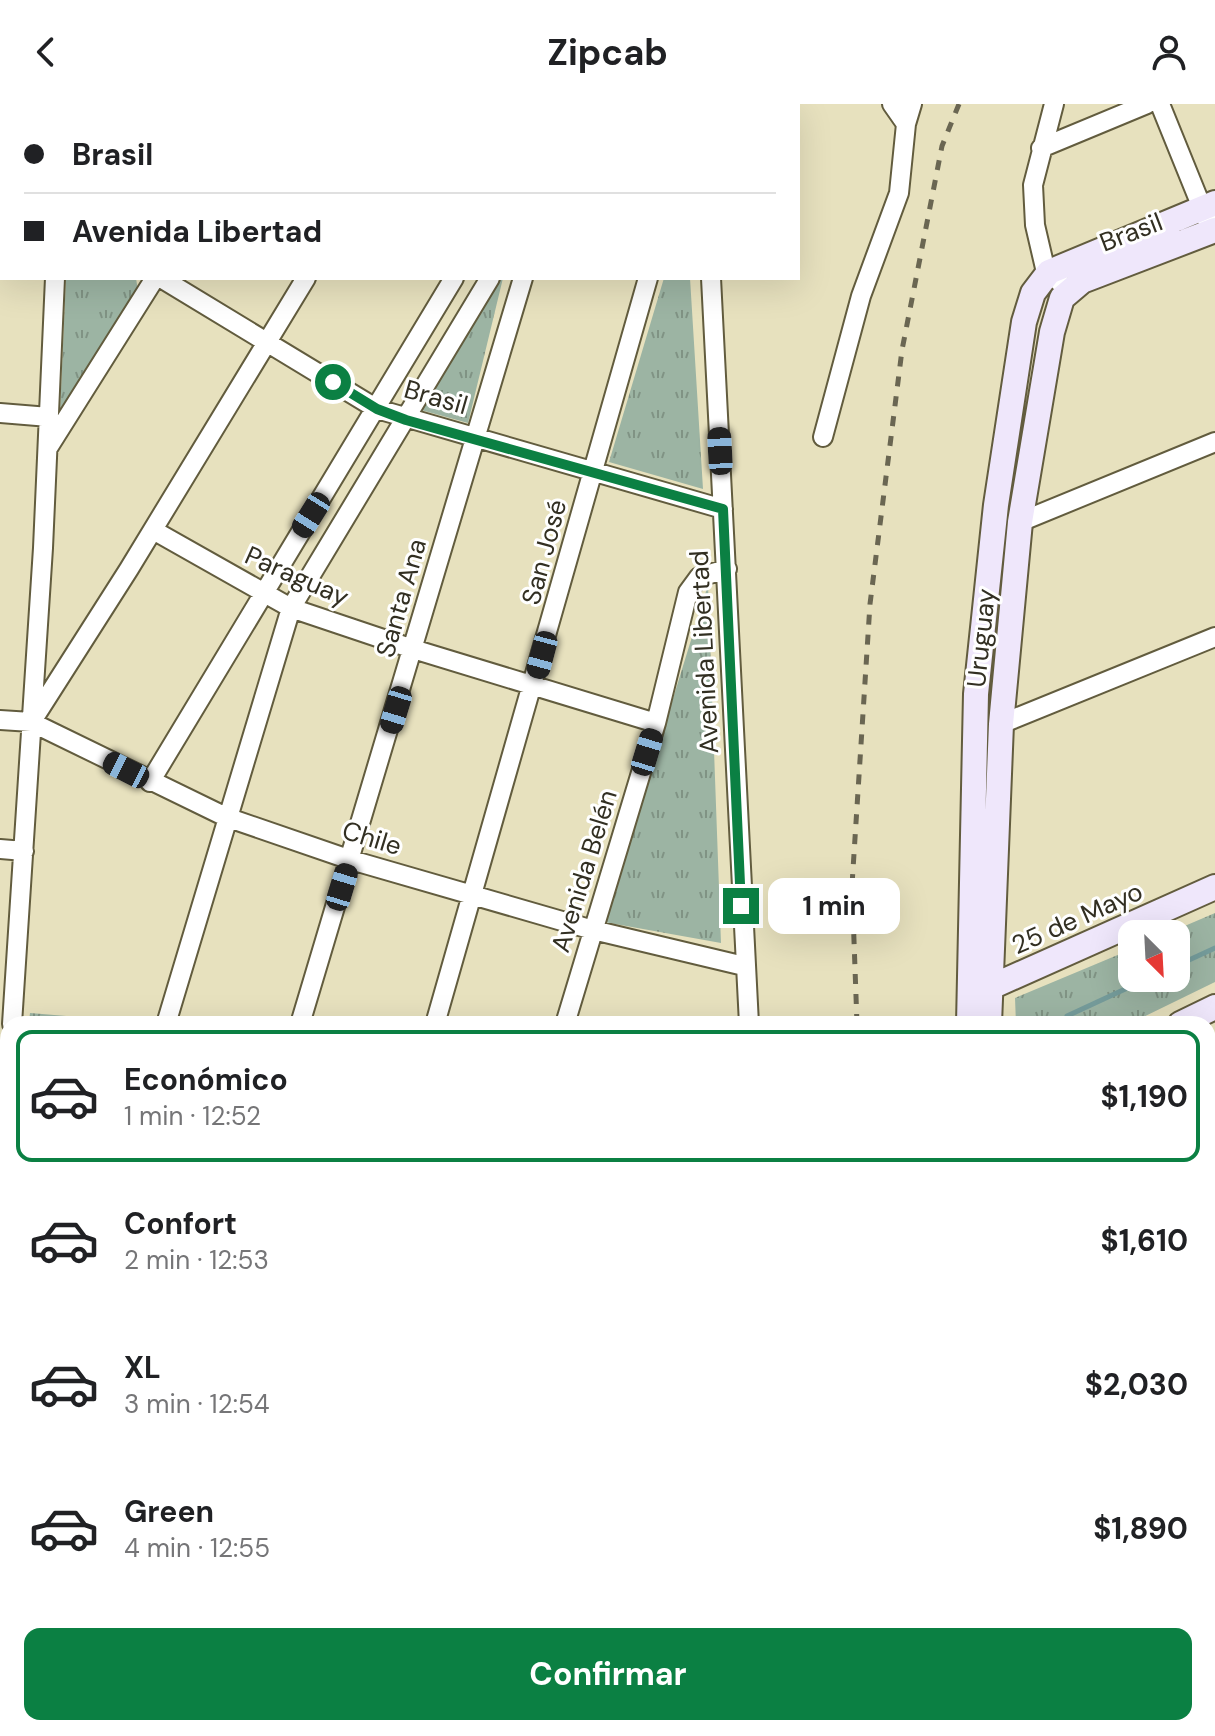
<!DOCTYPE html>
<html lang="es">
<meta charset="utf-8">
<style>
body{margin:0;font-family:"DM Sans",sans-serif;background:#f2f2f2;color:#202124;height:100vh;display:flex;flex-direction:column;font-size:30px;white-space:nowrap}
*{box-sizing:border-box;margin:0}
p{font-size:26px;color:#757577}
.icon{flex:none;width:44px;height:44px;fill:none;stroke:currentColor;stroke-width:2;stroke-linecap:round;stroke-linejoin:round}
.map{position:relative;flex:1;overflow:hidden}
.side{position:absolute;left:0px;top:912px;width:1216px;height:720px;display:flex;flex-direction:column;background:#fff;border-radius:24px 24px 0 0;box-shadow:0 8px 32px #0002}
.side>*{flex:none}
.top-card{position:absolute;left:0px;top:0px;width:800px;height:176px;box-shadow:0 8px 32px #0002;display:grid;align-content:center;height:176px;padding:0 24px;background:#fff}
.needle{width:52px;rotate:156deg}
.tools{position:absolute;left:1118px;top:816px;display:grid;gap:16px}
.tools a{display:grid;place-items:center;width:72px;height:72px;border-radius:16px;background:#fff;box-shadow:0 8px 32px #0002;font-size:40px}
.end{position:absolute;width:36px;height:36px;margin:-18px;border:10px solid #0b8043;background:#fff;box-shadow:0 0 0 4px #fff}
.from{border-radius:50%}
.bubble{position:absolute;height:56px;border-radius:16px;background:#fff;box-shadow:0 8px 32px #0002;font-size:26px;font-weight:700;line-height:56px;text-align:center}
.car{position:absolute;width:24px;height:48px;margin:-24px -12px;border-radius:10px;box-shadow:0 0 6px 2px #0007;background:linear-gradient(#222 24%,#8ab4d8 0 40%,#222 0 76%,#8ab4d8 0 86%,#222 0)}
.top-card b{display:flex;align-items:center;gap:28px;height:76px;font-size:30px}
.top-card b+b{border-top:2px solid #e0e0e0}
.top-card i{width:20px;height:20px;background:#202124}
ul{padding:14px 0 0;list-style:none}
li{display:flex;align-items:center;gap:24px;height:132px;margin:0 16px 12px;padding:0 8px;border:4px solid transparent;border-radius:16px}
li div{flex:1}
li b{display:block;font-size:30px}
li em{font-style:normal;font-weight:700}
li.current{border-color:#0b8043}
li>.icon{width:72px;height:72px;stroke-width:1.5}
.cta{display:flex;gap:16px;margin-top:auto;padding:16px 24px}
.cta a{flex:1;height:92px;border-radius:16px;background:#0b8043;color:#fff;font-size:32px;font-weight:700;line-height:92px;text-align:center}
header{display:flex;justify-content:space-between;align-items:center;height:104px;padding:0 24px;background:#fff;font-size:36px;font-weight:700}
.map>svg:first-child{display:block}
</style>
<header><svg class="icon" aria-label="back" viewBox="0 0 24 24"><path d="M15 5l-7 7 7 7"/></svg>Zipcab<svg class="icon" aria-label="person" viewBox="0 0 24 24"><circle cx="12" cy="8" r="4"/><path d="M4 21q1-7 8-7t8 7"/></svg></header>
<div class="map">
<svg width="1215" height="1632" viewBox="0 0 1215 1632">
<defs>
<pattern id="park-tufts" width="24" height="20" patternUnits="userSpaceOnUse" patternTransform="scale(2)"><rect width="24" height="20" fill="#9cb4a3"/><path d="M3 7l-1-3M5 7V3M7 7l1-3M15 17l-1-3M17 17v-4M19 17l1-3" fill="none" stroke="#809384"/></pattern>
</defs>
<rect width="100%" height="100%" fill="#e7e1be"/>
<!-- park -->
<path fill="url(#park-tufts)" d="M66,174H136L138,187L60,307Z
M499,174H503L468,319L421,306Z
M664,174H690L703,385L609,358Z
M708,481L721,839L604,818Z
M1215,809V878L1129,920H1016L1015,894L1132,845V874H1176V830H1166Z
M30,909L151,919L29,920Z
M791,1624H837V1632H791Z"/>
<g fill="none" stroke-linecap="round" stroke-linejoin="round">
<!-- stream -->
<path stroke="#759c9b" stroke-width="5" d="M1176,862L1215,844
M1067,912L1149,874
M0,1194H8"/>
<defs>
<path id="street" d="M303,0L306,2
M702,0V2
M892,0L906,20
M1054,0L1033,81L1035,121L1045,164L1069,187
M1160,0L1207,116
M67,2V0
M109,2L110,0
M263,2L264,0
M410,2L411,0
M557,2L558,0
M592,2L593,0
M1041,44L1147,0
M0,115H2
M161,174L377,305L723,405
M711,174L749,920
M0,309L49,313
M823,333L861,192L899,89L906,20L912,0
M48,344L155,174
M1020,418L1215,338
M153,426L291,504L413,545L656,619
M34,614L129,465L306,174
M0,616L31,618L226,713L351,756L593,826L744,862
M1001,620L1215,533
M150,678L454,174
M0,745L24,747
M12,920L43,444L55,174
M166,920L291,504L490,174
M300,920L523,174
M435,920L648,174
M565,920L656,619L688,488L699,473L727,465
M0,1070L8,975
M1208,1247L1215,1246
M337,1624L340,1632
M528,1624L529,1632
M654,1624V1632
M771,1624V1632
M105,1632V1624
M196,1632L228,1624
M381,1632L383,1624"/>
<path id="secondary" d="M981,893L991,883L1215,783
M969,920L976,590L996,401L1024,218L1033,189L1049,168L1215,99
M989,920L1001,620L1020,418L1052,228L1062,194L1082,177L1215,126
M1180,920L1215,903
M0,1177H8
M0,1218H8
M1208,1565L1215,1564
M1204,1624L1205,1632
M960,1632V1624
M978,1632V1624"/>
</defs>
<!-- street casing -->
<use href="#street" stroke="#625c3e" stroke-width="22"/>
<!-- secondary casing -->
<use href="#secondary" stroke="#625c3e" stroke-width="28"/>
<!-- street -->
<use href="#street" stroke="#fff" stroke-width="18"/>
<!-- secondary -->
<use href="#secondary" stroke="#efe7fb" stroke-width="24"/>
<!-- rail -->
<path stroke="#6a6652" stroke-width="5" stroke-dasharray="10 10" stroke-linecap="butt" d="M857,920L852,781L870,500L902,246L942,42L959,0
M853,1632L854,1624"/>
</g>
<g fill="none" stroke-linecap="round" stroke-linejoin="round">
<!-- route -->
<path stroke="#0b8043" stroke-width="10" d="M333,278L377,305L406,316L723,405L741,802"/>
</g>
<g text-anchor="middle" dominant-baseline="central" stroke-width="6" stroke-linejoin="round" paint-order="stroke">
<!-- street labels -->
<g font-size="26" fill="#322f22" stroke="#fff">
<text transform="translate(1131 128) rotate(-21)">Brasil</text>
<text transform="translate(436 293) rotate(16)">Brasil</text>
<text transform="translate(544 448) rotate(-75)">San José</text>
<text transform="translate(297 472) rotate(24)">Paraguay</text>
<text transform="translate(401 494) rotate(-74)">Santa Ana</text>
<text transform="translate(981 534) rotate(-84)">Uruguay</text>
<text transform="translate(704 548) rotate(-93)">Avenida Libertad</text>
<text transform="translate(372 734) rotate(17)">Chile</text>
<text transform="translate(584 767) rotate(-73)">Avenida Belén</text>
<text transform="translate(1077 814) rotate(-24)">25 de Mayo</text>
</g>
</g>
</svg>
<div class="tools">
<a><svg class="needle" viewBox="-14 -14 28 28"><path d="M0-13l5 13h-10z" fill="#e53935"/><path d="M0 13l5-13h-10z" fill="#757577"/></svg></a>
</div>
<i class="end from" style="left:333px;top:278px"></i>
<i class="end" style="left:741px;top:802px"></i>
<div class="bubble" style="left:768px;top:774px;width:132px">1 min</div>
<i class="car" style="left:720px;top:347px;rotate:357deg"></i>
<i class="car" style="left:311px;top:411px;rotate:212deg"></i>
<i class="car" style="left:542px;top:551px;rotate:195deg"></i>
<i class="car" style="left:396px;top:606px;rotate:197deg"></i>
<i class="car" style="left:647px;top:648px;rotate:17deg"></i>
<i class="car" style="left:126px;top:666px;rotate:297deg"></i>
<i class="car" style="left:342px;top:783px;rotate:17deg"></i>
<div class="top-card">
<b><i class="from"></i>Brasil</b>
<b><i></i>Avenida Libertad</b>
</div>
<section class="side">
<ul>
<li class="current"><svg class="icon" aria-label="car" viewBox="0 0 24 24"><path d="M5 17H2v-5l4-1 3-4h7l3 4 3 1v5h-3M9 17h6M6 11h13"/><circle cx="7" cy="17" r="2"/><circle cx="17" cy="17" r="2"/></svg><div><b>Económico</b><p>1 min · 12:52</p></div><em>$1,190</em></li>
<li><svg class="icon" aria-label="car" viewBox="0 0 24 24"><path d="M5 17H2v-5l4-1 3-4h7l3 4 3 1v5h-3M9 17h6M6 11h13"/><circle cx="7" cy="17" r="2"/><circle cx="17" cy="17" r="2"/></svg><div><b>Confort</b><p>2 min · 12:53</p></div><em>$1,610</em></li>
<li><svg class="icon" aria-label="car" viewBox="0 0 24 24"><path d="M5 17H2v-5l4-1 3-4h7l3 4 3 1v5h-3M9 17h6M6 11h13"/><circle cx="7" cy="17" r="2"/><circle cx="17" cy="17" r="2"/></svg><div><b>XL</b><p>3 min · 12:54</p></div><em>$2,030</em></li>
<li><svg class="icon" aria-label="car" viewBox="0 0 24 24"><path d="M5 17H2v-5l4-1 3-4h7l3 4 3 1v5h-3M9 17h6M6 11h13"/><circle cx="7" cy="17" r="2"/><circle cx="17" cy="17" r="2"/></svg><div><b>Green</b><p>4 min · 12:55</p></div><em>$1,890</em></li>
</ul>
<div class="cta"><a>Confirmar</a></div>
</section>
</div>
